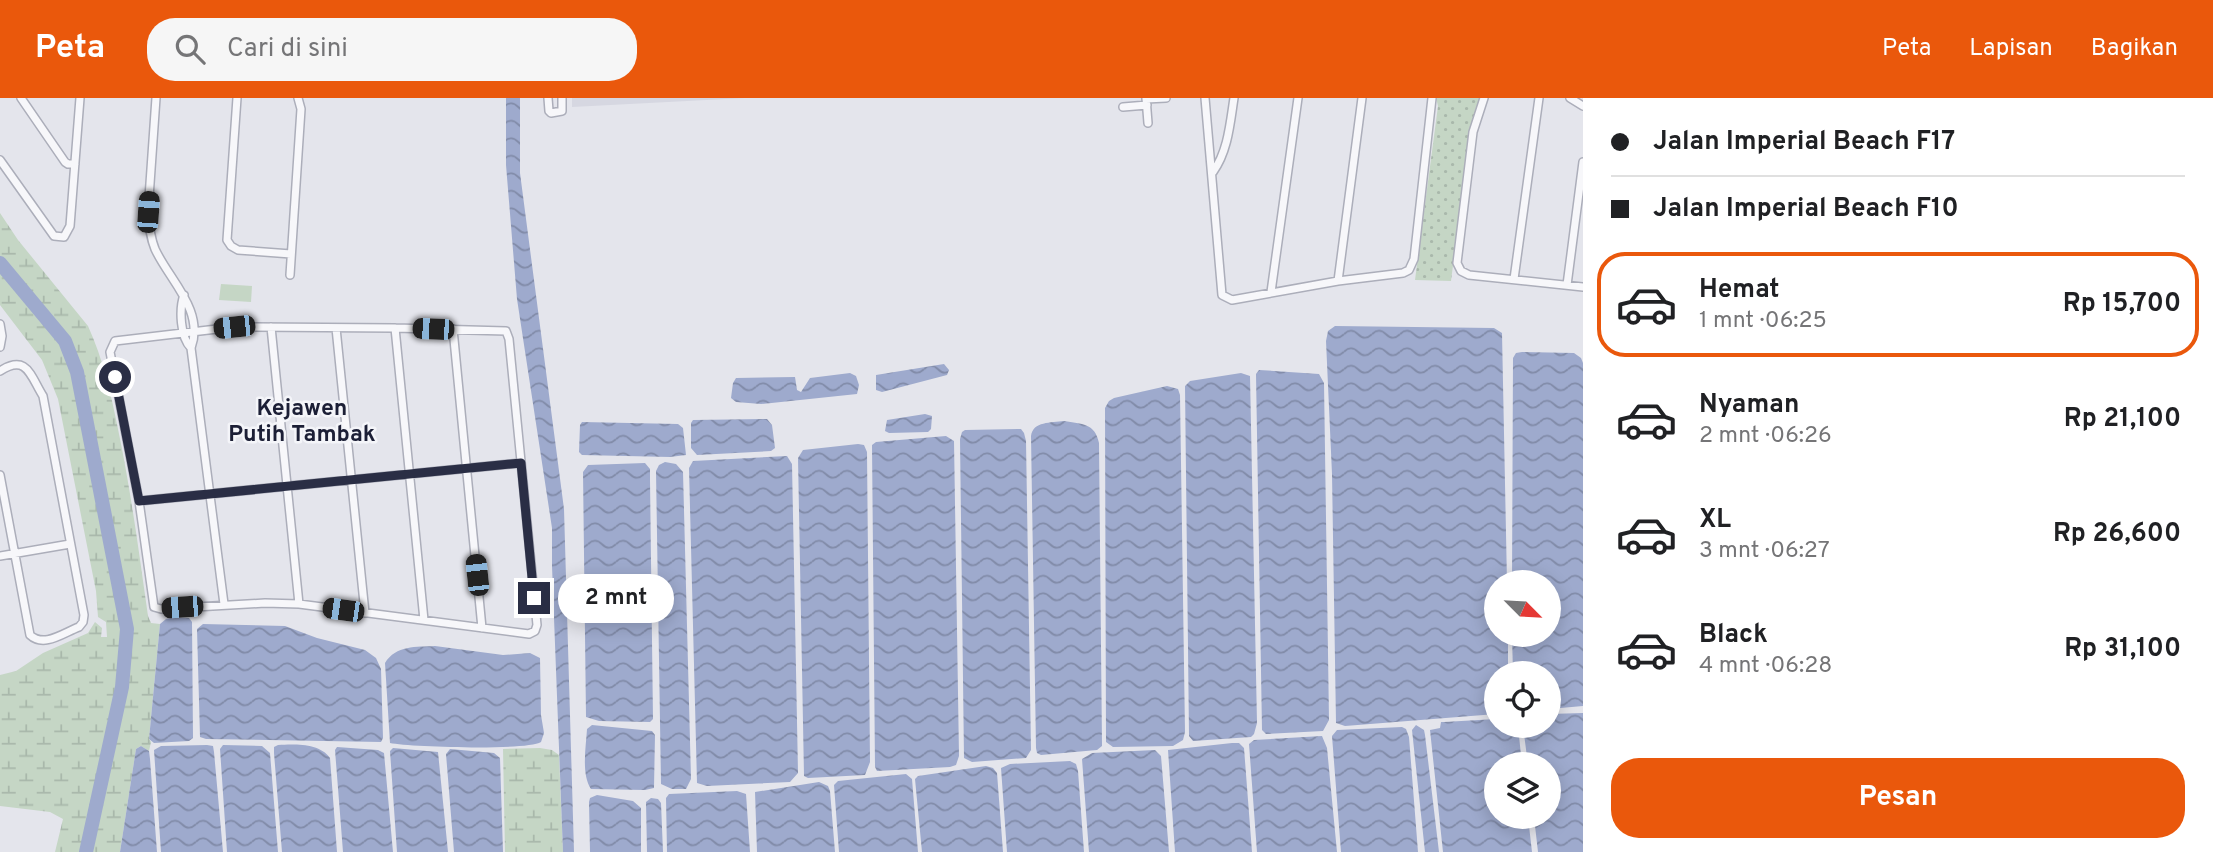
<!DOCTYPE html>
<html lang="id">
<meta charset="utf-8">
<style>
body{margin:0;font-family:Overpass,sans-serif;background:#f6f6f6;color:#202124;height:100vh;display:flex;flex-direction:column;font-size:26px;white-space:nowrap}
*{box-sizing:border-box;margin:0}
p{font-size:23px;color:#757577}
.icon{flex:none;width:38px;height:38px;fill:none;stroke:currentColor;stroke-width:2;stroke-linecap:round;stroke-linejoin:round}
.map{position:relative;flex:1;overflow:hidden}
.details{display:flex;flex-direction:column;background:#fff;width:630px}
.details>*{flex:none}
.banner{display:grid;align-content:center;height:154px;padding:0 28px;background:#fff}
.needle{width:46px;rotate:114deg}
.fabs{position:absolute;left:1484px;top:472px;display:grid;gap:14px}
.fabs a{display:grid;place-items:center;width:77px;height:77px;border-radius:50%;background:#fff;box-shadow:0 4px 18px #0003;font-size:35px}
.end{position:absolute;width:32px;height:32px;margin:-16px;border:9px solid #2a2e45;background:#fff;box-shadow:0 0 0 4px #fff}
.from{border-radius:50%}
.bubble{position:absolute;height:49px;border-radius:24px;background:#fff;box-shadow:0 4px 18px #0003;font-size:23px;font-weight:700;line-height:49px;text-align:center}
.car{position:absolute;width:21px;height:42px;margin:-21px -10px;border-radius:9px;box-shadow:0 0 5px 2px #0007;background:linear-gradient(#222 24%,#8ab4d8 0 40%,#222 0 76%,#8ab4d8 0 86%,#222 0)}
.banner b{display:flex;align-items:center;gap:24px;height:66px;font-size:26px}
.banner b+b{border-top:2px solid #e0e0e0}
.banner i{width:18px;height:18px;background:#202124}
ul{padding:0;list-style:none}
li{display:flex;align-items:center;gap:21px;height:105px;margin:0 14px 10px;padding:0 14px;border:4px solid transparent;border-radius:28px}
li div{flex:1}
li b{display:block;font-size:26px}
li em{font-style:normal;font-weight:700}
li.selected{border-color:#ea580c}
li>.icon{width:63px;height:63px;stroke-width:1.5}
.button{display:flex;gap:14px;margin-top:auto;padding:14px 28px}
.button a{flex:1;height:80px;border-radius:28px;background:#ea580c;color:#fff;font-size:28px;font-weight:700;line-height:80px;text-align:center}
header{display:flex;align-items:center;gap:42px;box-sizing:border-box;height:98px;padding:0 35px;background:#ea580c;color:#fff}
header strong{font-size:33px}
nav{display:flex;gap:38px;margin-inline-start:auto;font-size:24px}
.search{width:490px;height:63px;background:#f6f6f6;display:flex;align-items:center;gap:18px;box-sizing:border-box;padding:0 24px;border-radius:28px;color:#757577;font-size:26px}
main{display:flex;flex:1;min-height:0}
.map>svg:first-child{display:block}
</style>
<header>
<strong>Peta</strong>
<div class="search"><svg class="icon" aria-label="search" viewBox="0 0 24 24"><circle cx="10" cy="10" r="6"/><path d="M15 15l6 6"/></svg>Cari di sini</div>
<nav><a>Peta</a><a>Lapisan</a><a>Bagikan</a></nav>
</header>
<main>
<div class="map">
<svg width="1583" height="754" viewBox="0 0 1583 754">
<defs>
<pattern id="wetland-marsh" width="20" height="14" patternUnits="userSpaceOnUse" patternTransform="scale(1.75)"><rect width="20" height="14" fill="#c5d6c5"/><path d="M1 5h8M5 5V1M11 12h8M15 12V8" fill="none" stroke="#a9b8ab"/></pattern>
<pattern id="park-dots" width="8" height="8" patternUnits="userSpaceOnUse" patternTransform="scale(1.75)"><rect width="8" height="8" fill="#c5d6c5"/><path d="M2 2h.1M6 6h.1" fill="none" stroke="#a9b8ab" stroke-width="1.8" stroke-linecap="round"/></pattern>
<pattern id="water-waves" width="16" height="10" patternUnits="userSpaceOnUse" patternTransform="scale(1.75)"><rect width="16" height="10" fill="#9eaacd"/><path d="M0 5q4-4 8 0t8 0" fill="none" stroke="#818ba8"/></pattern>
</defs>
<rect width="100%" height="100%" fill="#e4e5ec"/>
<!-- built -->
<path fill="#d6d7e1" d="M572,0H745L572,9Z"/>
<!-- grass -->
<path fill="#c5d6c5" d="M221,186L252,188L251,204L219,202Z"/>
<!-- wetland -->
<path fill="url(#wetland-marsh)" d="M0,115L18,142L88,228C103,261 111,296 118,331C131,393 139,455 148,518L151,525L160,526L149,641L151,644L149,653L141,648L136,651L120,754H55L63,721L50,714L0,708V577L16,573L43,555L88,535L95,524L102,530L101,539H107L106,524L98,519L96,493L58,301L42,262L0,207Z
M540,650L552,652L559,657L563,754H505L503,651Z"/>
<!-- park -->
<path fill="url(#park-dots)" d="M1436,0H1480L1471,27L1451,183L1415,182L1438,8Z"/>
<!-- water -->
<path fill="url(#water-waves)" d="M506,0H520V75L564,411L574,754H563L552,468V430L517,201L506,67Z
M1335,228L1494,230L1502,235L1507,485H1496V537H1508V576H1496V616L1345,628L1336,625L1332,376L1326,243L1328,233Z
M1522,254L1574,255L1581,260L1583,265V608L1549,611V576H1513L1512,537H1549V485H1512L1513,260L1516,255Z
M944,266L949,272L947,277L882,294L876,292V277Z
M1259,272L1319,276L1324,285L1329,622L1323,633L1266,636L1262,632L1256,276Z
M850,275L856,278L859,287L857,296L761,306L736,304L731,300L733,285L736,280L795,279L797,292L801,294L810,280Z
M1241,275L1250,278L1257,625L1254,636L1251,639L1193,643L1189,638L1185,288L1190,283Z
M1167,288L1178,291L1180,297L1185,634L1183,642L1173,648L1113,649L1106,644L1105,310L1109,303L1114,300Z
M925,316L932,318L931,331L928,334L889,335L885,333L887,322Z
M767,321L772,327L775,350L771,353L697,357L691,350V325L693,322Z
M1064,323C1082,326 1095,325 1099,345L1102,648L1097,652L1041,657L1037,655L1036,650L1031,338C1033,323 1051,325 1064,323Z
M582,324L678,326L683,330L686,357L670,359L582,357L579,354L580,327Z
M1021,331L1024,335L1026,343L1031,652L1026,660L972,664L964,660L960,341L962,334L965,332Z
M946,338L954,343L959,658L956,667L950,669L877,673L875,669L872,347L876,344Z
M858,346L864,347L867,354L870,664L865,677L808,680L804,678L798,360L803,352Z
M787,358L792,366L798,675L790,684L707,688L697,685L689,370L693,363Z
M665,364L676,366L683,374L691,681L686,691H672L661,686L656,373L659,367Z
M645,365L650,371V382L653,621L650,624L599,623L586,619L583,374L588,367Z
M174,519L189,520L192,524L193,640L189,643L154,645L149,641L160,526L166,521Z
M203,526L285,528L317,540L365,552L376,560L381,571L383,640L381,644L206,641L200,639L197,531Z
M435,548L503,557L530,555L540,560L541,617L544,635L541,644C526,653 410,649 390,645L385,565C396,547 416,549 435,548Z
M1583,615V754H1538L1534,719H1549V667H1528L1523,628H1549V616Z
M1496,621V628H1518L1522,667H1496V719H1528L1532,754H1443L1430,632L1440,630L1441,624H1444Z
M592,627L652,633L655,637L654,690L645,692L591,691C581,676 586,649 587,631Z
M1416,627L1424,632L1425,637L1439,754H1425L1412,632Z
M1402,629L1406,631L1409,639L1418,754H1341L1332,638L1337,632Z
M1322,638L1327,650L1337,754H1257L1249,646L1254,642Z
M1232,645H1239L1244,650L1252,754H1175L1168,652Z
M207,647L213,648L214,654L223,754H161L154,652L161,648Z
M223,647L262,648L270,655L278,754H227L220,651Z
M278,647C294,646 320,645 330,660L337,754H282L274,655V649Z
M141,648L149,653L150,661L157,754H120L136,651Z
M337,649L378,652L384,655L393,754H343L335,652Z
M393,650L438,654L448,754H397L390,653Z
M450,651L494,655L500,660L503,754H454L446,656Z
M1155,652L1161,658L1169,754H1089L1082,661L1092,655Z
M1070,663L1076,666L1078,673L1084,754H1007L1001,670L1010,666Z
M986,668L993,670L997,675L1003,754H922L915,681L918,678Z
M906,676L912,681L918,754H839L834,687L838,683Z
M819,684L828,688L830,693L835,754H757L755,694Z
M737,693L746,696L750,754H667L666,700L669,696Z
M597,697L633,703L641,710V754H590L589,704L590,700Z
M651,700L658,701L661,705L663,754H647L646,704Z"/>
<g fill="none" stroke-linecap="round" stroke-linejoin="round">
<!-- river -->
<path stroke="#9eaacd" stroke-width="14" d="M0,165L65,243L77,274L127,531L122,589L86,754"/>
<defs>
<path id="street" d="M21,0L65,64L68,66H75
M156,0L148,114C149,127 150,139 155,151C169,182 205,212 191,250L224,506
M237,0L227,142L231,148L238,152L291,156
M548,0L549,13L551,15L562,13V0
M1146,0L1148,25
M1205,0L1222,197L1232,202L1338,183L1403,175L1409,172L1414,161L1432,0
M1484,0L1473,34L1457,165L1461,173L1469,177L1583,189
M1570,0L1583,8
M1146,1L1166,0
M1123,9L1147,7
M0,62L54,138L64,139L70,128L80,0
M1213,74C1228,53 1230,26 1234,0
M290,177L301,11L298,0
M1514,181L1539,0
M1338,183L1362,0
M1567,187L1583,64
M1271,194L1298,0
M184,197C179,211 180,239 191,250
M0,226L2,238L0,249
M234,229L395,230L506,233L509,241L537,527L535,533L529,536L299,506L265,505L161,511L154,509L139,403L110,254L115,243Z
M271,229L299,506
M336,230L365,515
M395,230L424,522
M453,231L482,530
M0,273C27,256 30,277 43,298L84,517L83,524L79,529C63,535 44,550 30,537L0,377
M139,403L521,365
M0,458L70,446"/>
</defs>
<!-- street casing -->
<use href="#street" stroke="#acaeba" stroke-width="10"/>
<!-- street -->
<use href="#street" stroke="#f7f7fa" stroke-width="7"/>
</g>
<g fill="none" stroke-linecap="round" stroke-linejoin="round">
<!-- route -->
<path stroke="#2a2e45" stroke-width="9" d="M115,279L139,403L521,365L534,500"/>
</g>
<g text-anchor="middle" dominant-baseline="central" stroke-width="5" stroke-linejoin="round" paint-order="stroke">
<!-- quarter labels -->
<g font-size="23" font-weight="bold" fill="#1c1f36" stroke="#f4f5f9">
<text x="302" y="311">Kejawen<tspan x="302" dy="26">Putih Tambak</tspan></text>
</g>
</g>
</svg>
<div class="fabs">
<a><svg class="needle" viewBox="-14 -14 28 28"><path d="M0-13l5 13h-10z" fill="#e53935"/><path d="M0 13l5-13h-10z" fill="#757577"/></svg></a>
<a><svg class="icon" aria-label="locate" viewBox="0 0 24 24"><circle cx="12" cy="12" r="6"/><path d="M12 2v4M12 18v4M2 12h4M18 12h4"/></svg></a>
<a><svg class="icon" aria-label="layers" viewBox="0 0 24 24"><path d="M12 4l9 5-9 5-9-5zM3 14l9 5 9-5"/></svg></a>
</div>
<i class="end from" style="left:115px;top:279px"></i>
<i class="end" style="left:534px;top:500px"></i>
<div class="bubble" style="left:558px;top:476px;width:116px">2 mnt</div>
<i class="car" style="left:148px;top:114px;rotate:4deg"></i>
<i class="car" style="left:234px;top:229px;rotate:264deg"></i>
<i class="car" style="left:433px;top:231px;rotate:272deg"></i>
<i class="car" style="left:477px;top:477px;rotate:354deg"></i>
<i class="car" style="left:182px;top:509px;rotate:266deg"></i>
<i class="car" style="left:343px;top:512px;rotate:278deg"></i>
</div>
<section class="details">
<div class="banner">
<b><i class="from"></i>Jalan Imperial Beach F17</b>
<b><i></i>Jalan Imperial Beach F10</b>
</div>
<ul>
<li class="selected"><svg class="icon" aria-label="car" viewBox="0 0 24 24"><path d="M5 17H2v-5l4-1 3-4h7l3 4 3 1v5h-3M9 17h6M6 11h13"/><circle cx="7" cy="17" r="2"/><circle cx="17" cy="17" r="2"/></svg><div><b>Hemat</b><p>1 mnt · 06:25</p></div><em>Rp 15,700</em></li>
<li><svg class="icon" aria-label="car" viewBox="0 0 24 24"><path d="M5 17H2v-5l4-1 3-4h7l3 4 3 1v5h-3M9 17h6M6 11h13"/><circle cx="7" cy="17" r="2"/><circle cx="17" cy="17" r="2"/></svg><div><b>Nyaman</b><p>2 mnt · 06:26</p></div><em>Rp 21,100</em></li>
<li><svg class="icon" aria-label="car" viewBox="0 0 24 24"><path d="M5 17H2v-5l4-1 3-4h7l3 4 3 1v5h-3M9 17h6M6 11h13"/><circle cx="7" cy="17" r="2"/><circle cx="17" cy="17" r="2"/></svg><div><b>XL</b><p>3 mnt · 06:27</p></div><em>Rp 26,600</em></li>
<li><svg class="icon" aria-label="car" viewBox="0 0 24 24"><path d="M5 17H2v-5l4-1 3-4h7l3 4 3 1v5h-3M9 17h6M6 11h13"/><circle cx="7" cy="17" r="2"/><circle cx="17" cy="17" r="2"/></svg><div><b>Black</b><p>4 mnt · 06:28</p></div><em>Rp 31,100</em></li>
</ul>
<div class="button"><a>Pesan</a></div>
</section>
</main>
